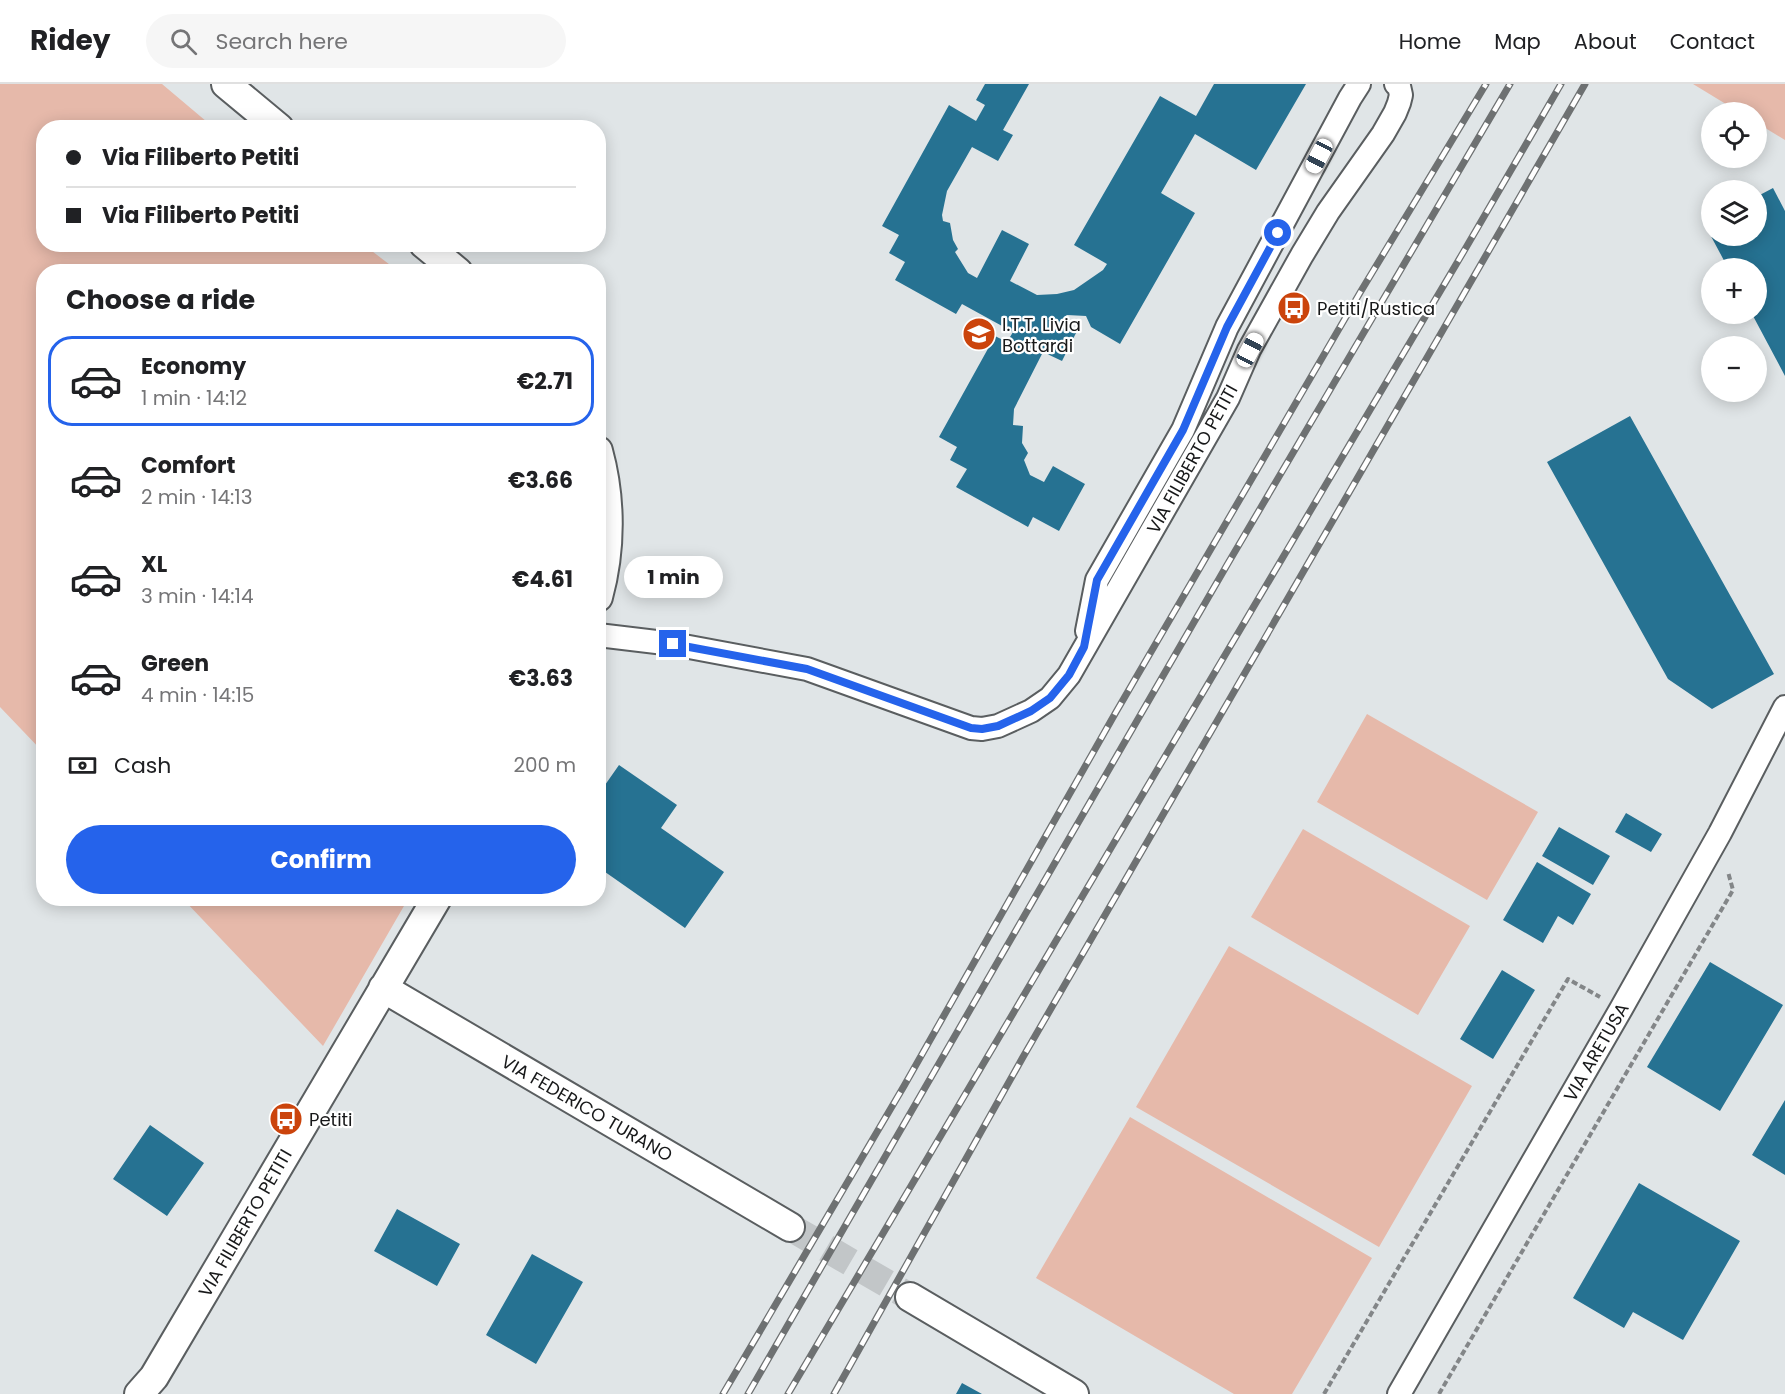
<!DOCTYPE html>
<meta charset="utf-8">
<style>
body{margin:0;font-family:Poppins,sans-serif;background:#f6f6f6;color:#202124;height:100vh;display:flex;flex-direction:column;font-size:22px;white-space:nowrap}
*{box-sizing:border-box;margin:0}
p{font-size:20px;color:#757577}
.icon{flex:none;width:33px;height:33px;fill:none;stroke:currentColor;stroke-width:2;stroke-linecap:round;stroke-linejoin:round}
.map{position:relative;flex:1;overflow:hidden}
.panel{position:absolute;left:36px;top:180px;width:570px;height:642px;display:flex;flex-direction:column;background:#fff;border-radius:24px;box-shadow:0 3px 15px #0003}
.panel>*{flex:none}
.top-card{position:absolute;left:36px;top:36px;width:570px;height:132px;border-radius:24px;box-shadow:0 3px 15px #0003;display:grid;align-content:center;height:132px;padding:0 30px;background:#fff}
.tools{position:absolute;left:1701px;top:18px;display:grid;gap:12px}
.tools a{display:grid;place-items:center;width:66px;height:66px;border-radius:50%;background:#fff;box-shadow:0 3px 15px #0003;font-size:30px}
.end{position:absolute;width:27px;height:27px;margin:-14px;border:8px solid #2563eb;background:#fff;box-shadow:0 0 0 3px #fff}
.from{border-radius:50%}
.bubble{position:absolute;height:42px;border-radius:21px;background:#fff;box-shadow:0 3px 15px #0003;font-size:20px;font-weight:700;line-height:42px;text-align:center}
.car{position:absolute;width:18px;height:36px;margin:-18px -9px;border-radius:8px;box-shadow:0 0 4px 2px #0007;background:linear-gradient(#fff 24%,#345 0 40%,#fff 0 76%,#345 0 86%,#fff 0)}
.top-card b{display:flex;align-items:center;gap:21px;height:57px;font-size:22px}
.top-card b+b{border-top:2px solid #e0e0e0}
.top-card i{width:15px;height:15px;background:#202124}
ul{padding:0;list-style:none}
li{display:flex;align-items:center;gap:18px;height:90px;margin:0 12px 9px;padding:0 18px;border:3px solid transparent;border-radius:24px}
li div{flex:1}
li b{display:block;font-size:22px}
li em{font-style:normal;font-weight:700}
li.selected{border-color:#2563eb}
li>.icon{width:54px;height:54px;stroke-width:1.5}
h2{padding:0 30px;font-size:27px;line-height:72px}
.pay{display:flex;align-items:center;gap:15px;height:66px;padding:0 30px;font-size:22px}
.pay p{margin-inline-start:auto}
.action{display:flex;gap:12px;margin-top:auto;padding:12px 30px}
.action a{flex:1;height:69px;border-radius:36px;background:#2563eb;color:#fff;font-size:24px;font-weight:700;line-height:69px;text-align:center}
header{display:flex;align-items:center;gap:36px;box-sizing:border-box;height:84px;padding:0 30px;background:#fff;border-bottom:2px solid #e0e0e0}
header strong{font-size:28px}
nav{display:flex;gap:33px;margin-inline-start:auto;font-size:21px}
.search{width:420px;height:54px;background:#f6f6f6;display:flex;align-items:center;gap:15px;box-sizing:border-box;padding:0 21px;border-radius:33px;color:#757577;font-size:22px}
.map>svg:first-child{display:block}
</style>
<header>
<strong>Ridey</strong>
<div class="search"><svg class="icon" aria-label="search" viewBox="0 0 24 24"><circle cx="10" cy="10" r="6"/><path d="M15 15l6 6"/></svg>Search here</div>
<nav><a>Home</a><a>Map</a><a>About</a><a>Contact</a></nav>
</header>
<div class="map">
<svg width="1785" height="1310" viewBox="0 0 1785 1310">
<rect width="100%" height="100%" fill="#e0e5e7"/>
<!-- green -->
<path fill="#e6b9aa" d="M0,0H162L213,43L44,44V160L364,161L398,187L44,188L43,668L0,623Z
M1693,0H1785V56L1757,39L1756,28H1739Z
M1367,630L1538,728L1487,816L1317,718Z
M1303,745L1470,842L1418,931L1251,833Z
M183,815H408L323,962Z
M1229,862L1472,1002L1379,1163L1136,1023Z
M1130,1033L1372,1174L1292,1310H1234L1036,1194Z"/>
<!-- building -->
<path fill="#267292" d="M985,0H1029L1003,46L1013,51L998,77L972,63L947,107L942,131L943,137L950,139L953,156L958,165L955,168L968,189L977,194L1002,146L1029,160L1010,197L1037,211L1057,210L1074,206L1103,186L1107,180L1074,161L1160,12L1196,32L1214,0H1306L1256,86L1195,50L1161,109L1195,129L1120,260L1091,243L1086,232L1067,231L1059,238L1077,247L1062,277L1043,268L1014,325L1013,341L1023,342L1022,359L1028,369L1024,376L1030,391L1044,398L1053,382L1085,400L1059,447L1033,433L1028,443L956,403L967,385L950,376L957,363L939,353L995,252L1007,258L1013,248L962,220L956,230L895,196L905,178L889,169L899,151L882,142L949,21L976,37L985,21L976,16Z
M1773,104L1785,127V292L1752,230H1756V184H1728L1705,141L1712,137V152H1756V113Z
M1630,332L1774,590L1712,625L1668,595L1547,378Z
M619,681L677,721L661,744L724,788L685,844L598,783V711Z
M1626,729L1662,750L1651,768L1615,748Z
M1559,743L1610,772L1593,801L1542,772Z
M1537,778L1591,810L1573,841L1558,832L1543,859L1503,836Z
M1710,878L1783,921L1720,1027L1647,983Z
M1502,886L1535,906L1493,975L1460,955Z
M1785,1016V1091L1752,1071Z
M150,1041L204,1079L167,1132L113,1095Z
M1639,1099L1740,1157L1683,1256L1633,1228L1624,1244L1573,1214Z
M397,1125L460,1160L437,1202L374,1167Z
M532,1170L583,1198L536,1280L486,1251Z
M962,1299L982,1310H956Z"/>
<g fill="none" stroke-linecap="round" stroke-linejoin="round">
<!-- tertiary-tunnel -->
<path stroke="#c2c6c8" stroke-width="28" stroke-dasharray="28 14" stroke-linecap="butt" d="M790,1143L910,1213"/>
<defs>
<path id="minor" d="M1087,547L1097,496L1183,346L1227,243L1350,14L1359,0
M598,551L673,560L807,585L971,644L982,645L998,642L1031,627L1050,614L1069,591L1228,314L1249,266L1302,171L1328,128L1383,50L1395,29L1399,19L1401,11L1399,2L1396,0
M1399,1310L1621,925L1720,749L1785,623"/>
<path id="tertiary" d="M226,0L279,44
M424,160L458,188
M598,367C611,414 611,466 598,513
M383,904L790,1143
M910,1213L1074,1310
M139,1310L154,1293L437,814"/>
</defs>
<!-- minor casing -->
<use href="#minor" stroke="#5a5e60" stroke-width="26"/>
<!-- tertiary casing -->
<use href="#tertiary" stroke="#5a5e60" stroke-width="32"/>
<!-- path -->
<path stroke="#838688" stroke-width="4" stroke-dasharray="6 3" stroke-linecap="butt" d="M1324,1310L1568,895L1600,913
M1439,1310L1733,806L1728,788"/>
<!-- minor -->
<use href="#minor" stroke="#fff" stroke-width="22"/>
<!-- tertiary -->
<use href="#tertiary" stroke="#fff" stroke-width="28"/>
<defs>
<path id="rail" d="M723,1310L904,1002L1116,628L1361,207L1486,0
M748,1310L1227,481L1510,0
M788,1310L1464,167L1561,0
M834,1310L1023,973L1585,0"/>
</defs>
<!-- rail casing -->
<use href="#rail" stroke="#6e7172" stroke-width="7"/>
<!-- rail -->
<use href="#rail" stroke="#fff" stroke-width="4.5" stroke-dasharray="14" stroke-linecap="butt"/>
</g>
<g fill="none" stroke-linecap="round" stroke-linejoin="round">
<!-- route -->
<path stroke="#2563eb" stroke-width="8" d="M673,560L807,585L971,644L982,645L998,642L1031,627L1050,614L1069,591L1084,563L1097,496L1183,346L1227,243L1278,149"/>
</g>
<!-- icons -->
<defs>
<symbol id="bus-disc" viewBox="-11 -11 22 22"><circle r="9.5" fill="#cb440c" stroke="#fff"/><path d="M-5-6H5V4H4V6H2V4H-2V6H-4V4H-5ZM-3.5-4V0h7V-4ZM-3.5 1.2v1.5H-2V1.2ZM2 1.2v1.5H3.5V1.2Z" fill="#fff"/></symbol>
<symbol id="school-disc" viewBox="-11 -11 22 22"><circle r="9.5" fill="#cb440c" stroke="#fff"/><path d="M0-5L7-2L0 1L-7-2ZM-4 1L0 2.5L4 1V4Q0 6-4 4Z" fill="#fff"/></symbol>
</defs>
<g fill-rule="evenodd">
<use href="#bus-disc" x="1275" y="205" width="38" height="38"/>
<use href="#school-disc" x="960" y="231" width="38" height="38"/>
<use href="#bus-disc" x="267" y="1016" width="38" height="38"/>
</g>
<g text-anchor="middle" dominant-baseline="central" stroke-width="4.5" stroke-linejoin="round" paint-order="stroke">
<!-- poi labels -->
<g font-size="18" fill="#171819" stroke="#fff" text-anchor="start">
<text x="1317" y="224">Petiti/Rustica</text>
<text x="1002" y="240">I.T.T. Livia<tspan x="1002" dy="21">Bottardi</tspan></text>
<text x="309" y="1035">Petiti</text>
</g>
<!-- street labels -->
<g font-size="18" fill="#171819" stroke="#fff">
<text transform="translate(1192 375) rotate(-61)">VIA FILIBERTO PETITI</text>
<text transform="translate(1596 968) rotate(-60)">VIA ARETUSA</text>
<text transform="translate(587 1024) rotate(30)">VIA FEDERICO TURANO</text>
<text transform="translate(245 1139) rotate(-60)">VIA FILIBERTO PETITI</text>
</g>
</g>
</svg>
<div class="tools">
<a><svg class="icon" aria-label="locate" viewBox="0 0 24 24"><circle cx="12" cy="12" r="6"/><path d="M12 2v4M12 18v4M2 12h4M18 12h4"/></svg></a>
<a><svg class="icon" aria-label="layers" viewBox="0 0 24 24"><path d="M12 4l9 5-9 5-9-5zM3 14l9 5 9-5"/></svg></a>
<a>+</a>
<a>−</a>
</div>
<i class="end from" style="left:1278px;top:149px"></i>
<i class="end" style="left:673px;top:560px"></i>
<div class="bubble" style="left:624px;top:472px;width:99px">1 min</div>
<i class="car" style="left:1319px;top:72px;rotate:208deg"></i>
<i class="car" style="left:1250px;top:266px;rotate:28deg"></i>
<div class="top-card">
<b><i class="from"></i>Via Filiberto Petiti</b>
<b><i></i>Via Filiberto Petiti</b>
</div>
<section class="panel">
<h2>Choose a ride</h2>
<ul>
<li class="selected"><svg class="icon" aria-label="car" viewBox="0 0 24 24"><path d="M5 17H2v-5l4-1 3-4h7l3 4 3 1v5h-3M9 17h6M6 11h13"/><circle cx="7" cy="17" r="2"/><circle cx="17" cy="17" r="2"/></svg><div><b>Economy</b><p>1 min · 14:12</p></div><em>€2.71</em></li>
<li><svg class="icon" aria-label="car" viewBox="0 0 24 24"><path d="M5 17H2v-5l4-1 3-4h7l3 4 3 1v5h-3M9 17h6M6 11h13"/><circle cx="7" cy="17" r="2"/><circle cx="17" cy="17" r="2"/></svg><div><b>Comfort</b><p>2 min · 14:13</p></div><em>€3.66</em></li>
<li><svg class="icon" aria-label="car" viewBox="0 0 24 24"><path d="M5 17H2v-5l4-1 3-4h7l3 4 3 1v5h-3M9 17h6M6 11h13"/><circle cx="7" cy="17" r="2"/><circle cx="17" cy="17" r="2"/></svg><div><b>XL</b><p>3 min · 14:14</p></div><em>€4.61</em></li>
<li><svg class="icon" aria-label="car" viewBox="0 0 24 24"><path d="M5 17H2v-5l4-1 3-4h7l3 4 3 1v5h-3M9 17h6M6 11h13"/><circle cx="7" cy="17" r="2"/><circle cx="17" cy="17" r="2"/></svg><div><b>Green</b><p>4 min · 14:15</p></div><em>€3.63</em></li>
</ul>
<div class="pay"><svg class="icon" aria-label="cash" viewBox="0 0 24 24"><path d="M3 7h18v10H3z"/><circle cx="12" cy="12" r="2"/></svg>Cash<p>200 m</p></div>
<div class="action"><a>Confirm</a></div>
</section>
</div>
